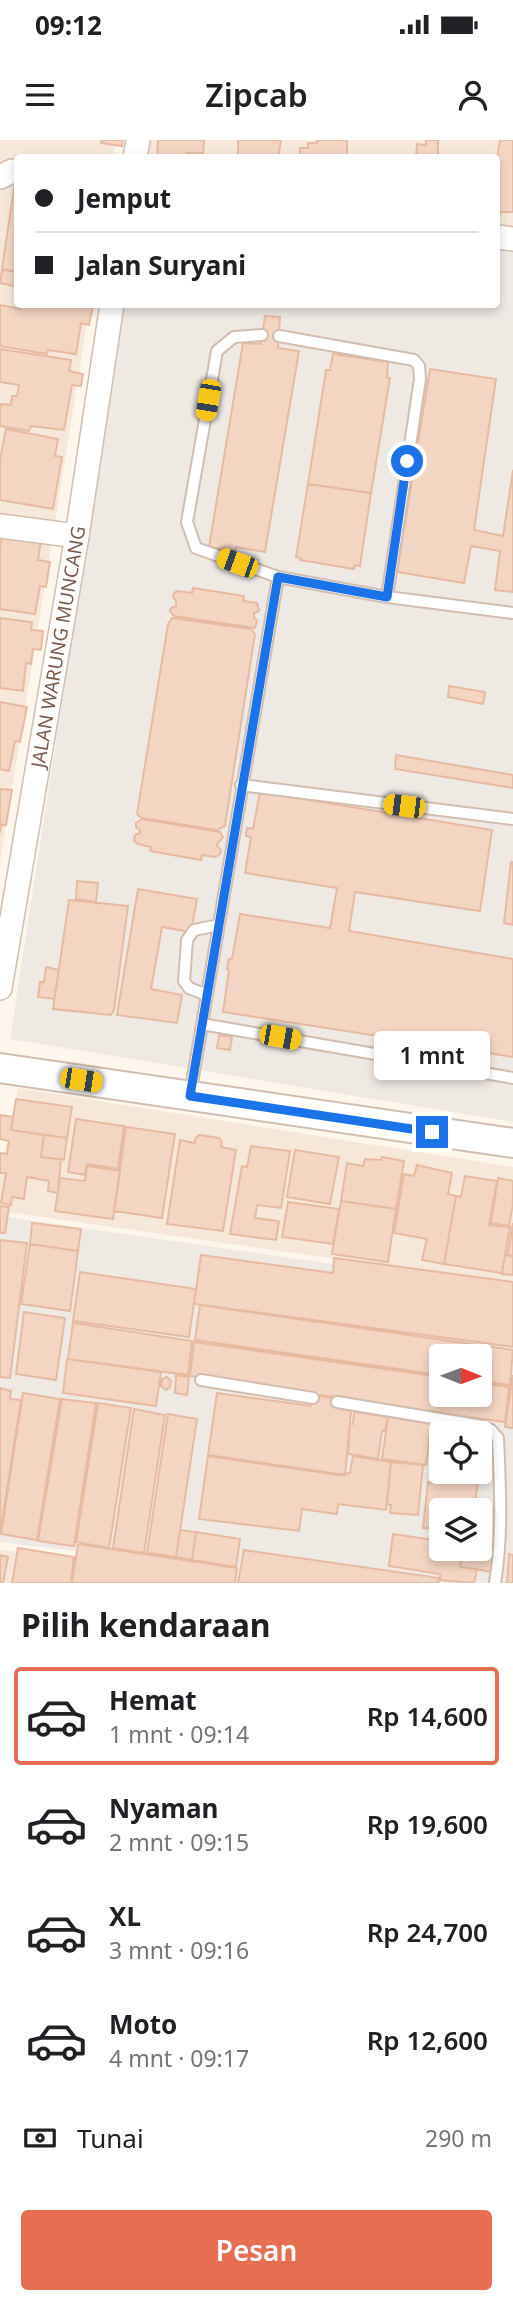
<!DOCTYPE html>
<html lang="id">
<meta charset="utf-8">
<style>
body{margin:0;font-family:"Noto Sans",sans-serif;background:#f2f2f2;color:#202124;height:100vh;display:flex;flex-direction:column;font-size:26px;white-space:nowrap}
*{box-sizing:border-box;margin:0}
p{font-size:23px;color:#757577}
.icon{flex:none;width:38px;height:38px;fill:none;stroke:currentColor;stroke-width:2;stroke-linecap:round;stroke-linejoin:round}
.map{position:relative;height:1443px;overflow:hidden}
.drawer{display:flex;flex-direction:column;background:#fff;flex:1}
.drawer>*{flex:none}
.top-card{position:absolute;left:14px;top:14px;width:486px;height:154px;border-radius:7px;box-shadow:0 4px 10px #0003;display:grid;align-content:center;height:154px;padding:0 21px;background:#fff}
.needle{width:46px;rotate:91deg}
.buttons{position:absolute;left:429px;top:1204px;display:grid;gap:14px}
.buttons a{display:grid;place-items:center;width:63px;height:63px;border-radius:7px;background:#fff;box-shadow:0 4px 10px #0003;font-size:35px}
.end{position:absolute;width:32px;height:32px;margin:-16px;border:9px solid #1a73e8;background:#fff;box-shadow:0 0 0 4px #fff}
.from{border-radius:50%}
.bubble{position:absolute;height:49px;border-radius:7px;background:#fff;box-shadow:0 4px 10px #0003;font-size:23px;font-weight:600;line-height:49px;text-align:center}
.car{position:absolute;width:21px;height:42px;margin:-21px -10px;border-radius:9px;box-shadow:0 0 5px 2px #0007;background:linear-gradient(#f5c518 24%,#345 0 40%,#f5c518 0 76%,#345 0 86%,#f5c518 0)}
.top-card b{display:flex;align-items:center;gap:24px;height:66px;font-size:26px}
.top-card b+b{border-top:2px solid #e0e0e0}
.top-card i{width:18px;height:18px;background:#202124}
ul{padding:0;list-style:none}
li{display:flex;align-items:center;gap:21px;height:98px;margin:0 14px 10px;padding:0 7px;border:4px solid transparent;border-radius:7px}
li div{flex:1}
li b{display:block;font-size:26px}
li em{font-style:normal;font-weight:600}
li.active{border-color:#e76f51}
li>.icon{width:63px;height:63px;stroke-width:1.5}
h2{padding:0 21px;font-size:32px;line-height:84px}
.pay{display:flex;align-items:center;gap:18px;height:77px;padding:0 21px;font-size:26px}
.pay p{margin-inline-start:auto}
.cta{display:flex;gap:14px;margin-top:auto;padding:14px 21px}
.cta a{flex:1;height:80px;border-radius:7px;background:#e76f51;color:#fff;font-size:28px;font-weight:600;line-height:80px;text-align:center}
.status{display:flex;justify-content:space-between;align-items:center;height:49px;padding:0 35px;background:#fff;direction:ltr}
.status svg{height:19px;fill:currentColor}
header{display:flex;justify-content:space-between;align-items:center;height:91px;padding:0 21px;background:#fff;font-size:32px;font-weight:600}
.map>svg:first-child{display:block}
</style>
<div class="status"><b>09:12</b><svg viewBox="0 0 49 12"><path d="M0 12V9h3v3zM5 12V6h3v6zM10 12V3h3v9zM15 12V0h3v12zM26 1h20v11H26zM47 4h2v5h-2z"/></svg></div>
<header><svg class="icon" aria-label="menu" viewBox="0 0 24 24"><path d="M4 6h16M4 12h16M4 18h16"/></svg>Zipcab<svg class="icon" aria-label="person" viewBox="0 0 24 24"><circle cx="12" cy="8" r="4"/><path d="M4 21q1-7 8-7t8 7"/></svg></header>
<div class="map">
<svg width="513" height="1443" viewBox="0 0 513 1443">
<rect width="100%" height="100%" fill="#fdf6ec"/>
<!-- residential -->
<path fill="#f5e8da" d="M0,0H116L113,17L18,18V164L90,165L0,723Z
M140,0H513V94L497,91V18H137Z
M18,948L513,1027V1144L0,1071V1034Z
M0,1410L68,1418L65,1443H0Z"/>
<!-- industrial -->
<path fill="#efe9e4" fill-rule="evenodd" d="M497,106L513,109V982L10,899L123,165L497,164Z
M0,1076L513,1150V1443H77L82,1412L0,1402ZM441,1216H480V1255H441ZM441,1293H480V1332H441ZM441,1370H480V1409H441Z"/>
<!-- building -->
<path fill="#f3d5c3" stroke="#e6bba3" stroke-width="2" d="M102,0H123L122,6L101,3Z
M158,0H204L203,13H186V18H157Z
M238,0H281L278,18H238Z
M317,0H347V18H300V8H308V3H317Z
M426,0H438V18H416L417,4L426,5Z
M500,0H513V72H500V75H497V18Z
M14,48L18,49V132L2,129Z
M2,130L18,132V147L0,143Z
M22,164L93,166L89,185L81,183L76,214L48,210L47,214L0,206V165L21,169Z
M265,176L280,177L278,208L299,211L265,412L236,407L235,411L209,407L243,203L261,204Z
M0,209L71,220L69,231L83,234L81,246L72,245L64,290L31,286L29,291L0,286V264L11,265L12,256H17L19,245L0,242Z
M333,214L388,222L387,238H390L371,353L308,344L326,230H330Z
M430,229L496,239L474,390L503,396L513,330V452L495,450L500,411L471,406L464,443L397,432Z
M6,289L58,299L55,316L62,317L53,369L0,360V320Z
M308,344L371,353L360,426L355,425L354,429L300,420V418L296,417Z
M3,394L41,400L38,420L50,422L46,447L40,446L35,474L0,469V405Z
M193,448L244,456L243,461L257,463L259,471L254,473V477L257,481L255,488L174,476L170,471L171,468L176,466V461L173,457L174,453L177,451L192,453Z
M0,478L32,482L31,490L43,491L41,510L33,509L31,524L26,523L23,551L0,548Z
M172,478L251,489L255,494L225,686L217,690L142,678L137,674L168,484Z
M449,546L485,552L483,564L448,557Z
M0,562L27,567L20,602L15,601L9,631L0,629Z
M396,615L513,635V648L395,629Z
M0,649L12,650L6,685H1L0,693Z
M260,652L492,690L480,771L355,752L349,791L513,819V917L223,872L229,830L227,829L229,819H232L240,774L330,788L337,748L245,733L251,697L246,696L247,688L253,689Z
M142,679L220,692L223,697L218,703L217,706L221,710L220,714L215,717L202,715L201,720L150,711L151,707L138,704L134,701L135,695L140,693V690L136,687V683Z
M511,722H513V785L504,783Z
M77,741L98,743L96,762L76,759Z
M138,749L197,759L191,792L162,787L151,849L182,855L177,883L117,875Z
M69,760L128,766L114,870L111,875L53,869Z
M46,827L59,830L54,859L38,857L40,842H44Z
M219,895L232,897L230,910L217,908Z
M16,959L72,967L67,998L11,990Z
M0,975L13,977L11,990L44,995L41,1017L61,1019L58,1053L48,1051L49,1041L27,1037L24,1059L12,1057L11,1065L1,1063L6,1033H0V1013L7,1014L9,1001L0,999Z
M76,979L124,986L118,1029L87,1024L85,1035L68,1032Z
M126,987L175,994L162,1078L114,1071Z
M44,995L67,998L64,1020L41,1017Z
M199,995L219,998L222,1002L221,1007L236,1010L223,1091L167,1084L180,1000L195,1003V999Z
M251,1006L290,1011L281,1068L257,1065L255,1078L279,1081L276,1100L230,1094L242,1026L247,1027Z
M295,1010L339,1017L330,1064L287,1057Z
M382,1017L404,1021L396,1069L341,1061L347,1023L363,1026L365,1019L381,1020Z
M417,1025L452,1033L448,1054L456,1056L444,1124L422,1120L427,1099L394,1093L404,1034L414,1036Z
M87,1026L120,1031L113,1079L55,1071L60,1038L85,1041Z
M465,1036L497,1041L489,1085L510,1087L502,1133L444,1124L456,1056L461,1057Z
M498,1038L513,1041V1064L509,1086L491,1083Z
M341,1061L396,1069L388,1122L332,1114Z
M288,1062L339,1069L333,1104L282,1097Z
M0,1066L9,1067L5,1093H0Z
M32,1083L81,1089L78,1111L30,1104Z
M513,1083V1116L505,1115L508,1113Z
M0,1100L27,1103L10,1238L0,1237Z
M30,1104L78,1111L70,1171L21,1164Z
M201,1115L333,1133L334,1118L513,1142V1207L194,1164Z
M505,1115L513,1116V1135L502,1134Z
M80,1132L196,1149L189,1197L73,1181Z
M200,1165L513,1210L510,1245L480,1241V1216H441V1235L195,1200Z
M24,1172L65,1178L56,1240L16,1234Z
M73,1183L192,1201L188,1235L68,1219Z
M194,1202L441,1237V1255H480V1243L509,1247L505,1282L190,1236Z
M67,1219L161,1232L156,1266L63,1253Z
M176,1235L189,1237L187,1255L175,1253Z
M513,1235V1288L505,1287Z
M167,1237L171,1241L170,1247L166,1250L161,1246L162,1239Z
M0,1248L11,1251L10,1259L21,1260L0,1394Z
M23,1253L60,1259L37,1400L1,1394Z
M217,1253L311,1266L313,1255L337,1259L336,1268L351,1271L345,1335L208,1315Z
M62,1259L96,1263L74,1406L38,1401Z
M98,1263L131,1268L109,1408L76,1402Z
M134,1269L165,1275L144,1413L113,1408Z
M354,1272L388,1277L385,1291H382L378,1319L348,1314L350,1283L353,1284Z
M168,1274L197,1279L176,1417L147,1413Z
M388,1277L431,1284L426,1325L382,1319Z
M208,1316L339,1335L350,1333L353,1316L391,1322L386,1370L338,1364L337,1374L302,1369L299,1391L199,1379Z
M391,1322L423,1325L418,1375L390,1373L391,1365L387,1364Z
M440,1333L478,1340L475,1365L479,1366V1370H441V1392H439V1389L423,1388L428,1342L438,1343Z
M180,1390L196,1392L192,1420L176,1417Z
M196,1392L240,1399L236,1427L192,1420Z
M393,1394L441,1401V1409H463L460,1427L477,1429L474,1443L440,1440V1434L389,1426Z
M480,1401L499,1404L494,1432L460,1427L463,1409H480Z
M78,1404L237,1428L235,1443H72Z
M18,1408L74,1417L71,1443H12Z
M244,1410L439,1438L438,1443H238Z
M509,1414L513,1415V1443H507Z
M0,1415L8,1417L3,1443H0Z"/>
<g fill="none" stroke-linecap="round" stroke-linejoin="round">
<defs>
<path id="service" d="M262,195L234,197L217,211L187,382L196,408L278,437L387,457L513,473
M279,196L414,220L419,226L420,239L387,457
M241,645L513,679
M207,855L189,848L184,841L187,800L194,790L219,785
M202,884L513,938
M190,955L278,437
M201,1240L313,1258
M337,1262L482,1286L491,1290L498,1298C500,1347 503,1394 495,1443"/>
<g id="minor">
<path d="M135,18L138,0"/>
<path d="M0,37L12,31L18,32"/>
<path d="M497,97L513,99"/>
<path d="M0,386L77,396"/>
<path id="s1" d="M0,848L77,396L112,164"/>
</g>
<path id="tertiary" d="M0,928L513,1003"/>
</defs>
<!-- service casing -->
<use href="#service" stroke="#d1beb0" stroke-width="14"/>
<!-- minor casing -->
<use href="#minor" stroke="#d1beb0" stroke-width="26"/>
<!-- tertiary casing -->
<use href="#tertiary" stroke="#d1beb0" stroke-width="32"/>
<!-- service -->
<use href="#service" stroke="#fff" stroke-width="10"/>
<!-- minor -->
<use href="#minor" stroke="#fff" stroke-width="23"/>
<!-- tertiary -->
<use href="#tertiary" stroke="#fff" stroke-width="28"/>
</g>
<g fill="none" stroke-linecap="round" stroke-linejoin="round">
<!-- route -->
<path stroke="#1a73e8" stroke-width="9" d="M407,321L387,457L278,437L190,956L432,992"/>
</g>
<g text-anchor="middle" dominant-baseline="central" stroke-width="6" stroke-linejoin="round" paint-order="stroke">
<!-- street labels -->
<g font-size="19" fill="#7a5c4d" stroke="#fffaf3">
<text stroke="none"><textPath href="#s1" startOffset="346">JALAN WARUNG MUNCANG</textPath></text>
</g>
</g>
</svg>
<div class="buttons">
<a><svg class="needle" viewBox="-14 -14 28 28"><path d="M0-13l5 13h-10z" fill="#e53935"/><path d="M0 13l5-13h-10z" fill="#757577"/></svg></a>
<a><svg class="icon" aria-label="locate" viewBox="0 0 24 24"><circle cx="12" cy="12" r="6"/><path d="M12 2v4M12 18v4M2 12h4M18 12h4"/></svg></a>
<a><svg class="icon" aria-label="layers" viewBox="0 0 24 24"><path d="M12 4l9 5-9 5-9-5zM3 14l9 5 9-5"/></svg></a>
</div>
<i class="end from" style="left:407px;top:321px"></i>
<i class="end" style="left:432px;top:992px"></i>
<div class="bubble" style="left:374px;top:891px;width:116px">1 mnt</div>
<i class="car" style="left:208px;top:260px;rotate:190deg"></i>
<i class="car" style="left:237px;top:423px;rotate:290deg"></i>
<i class="car" style="left:404px;top:666px;rotate:277deg"></i>
<i class="car" style="left:280px;top:897px;rotate:100deg"></i>
<i class="car" style="left:81px;top:940px;rotate:99deg"></i>
<div class="top-card">
<b><i class="from"></i>Jemput</b>
<b><i></i>Jalan Suryani</b>
</div>
</div>
<section class="drawer">
<h2>Pilih kendaraan</h2>
<ul>
<li class="active"><svg class="icon" aria-label="car" viewBox="0 0 24 24"><path d="M5 17H2v-5l4-1 3-4h7l3 4 3 1v5h-3M9 17h6M6 11h13"/><circle cx="7" cy="17" r="2"/><circle cx="17" cy="17" r="2"/></svg><div><b>Hemat</b><p>1 mnt · 09:14</p></div><em>Rp 14,600</em></li>
<li><svg class="icon" aria-label="car" viewBox="0 0 24 24"><path d="M5 17H2v-5l4-1 3-4h7l3 4 3 1v5h-3M9 17h6M6 11h13"/><circle cx="7" cy="17" r="2"/><circle cx="17" cy="17" r="2"/></svg><div><b>Nyaman</b><p>2 mnt · 09:15</p></div><em>Rp 19,600</em></li>
<li><svg class="icon" aria-label="car" viewBox="0 0 24 24"><path d="M5 17H2v-5l4-1 3-4h7l3 4 3 1v5h-3M9 17h6M6 11h13"/><circle cx="7" cy="17" r="2"/><circle cx="17" cy="17" r="2"/></svg><div><b>XL</b><p>3 mnt · 09:16</p></div><em>Rp 24,700</em></li>
<li><svg class="icon" aria-label="car" viewBox="0 0 24 24"><path d="M5 17H2v-5l4-1 3-4h7l3 4 3 1v5h-3M9 17h6M6 11h13"/><circle cx="7" cy="17" r="2"/><circle cx="17" cy="17" r="2"/></svg><div><b>Moto</b><p>4 mnt · 09:17</p></div><em>Rp 12,600</em></li>
</ul>
<div class="pay"><svg class="icon" aria-label="cash" viewBox="0 0 24 24"><path d="M3 7h18v10H3z"/><circle cx="12" cy="12" r="2"/></svg>Tunai<p>290 m</p></div>
<div class="cta"><a>Pesan</a></div>
</section>
